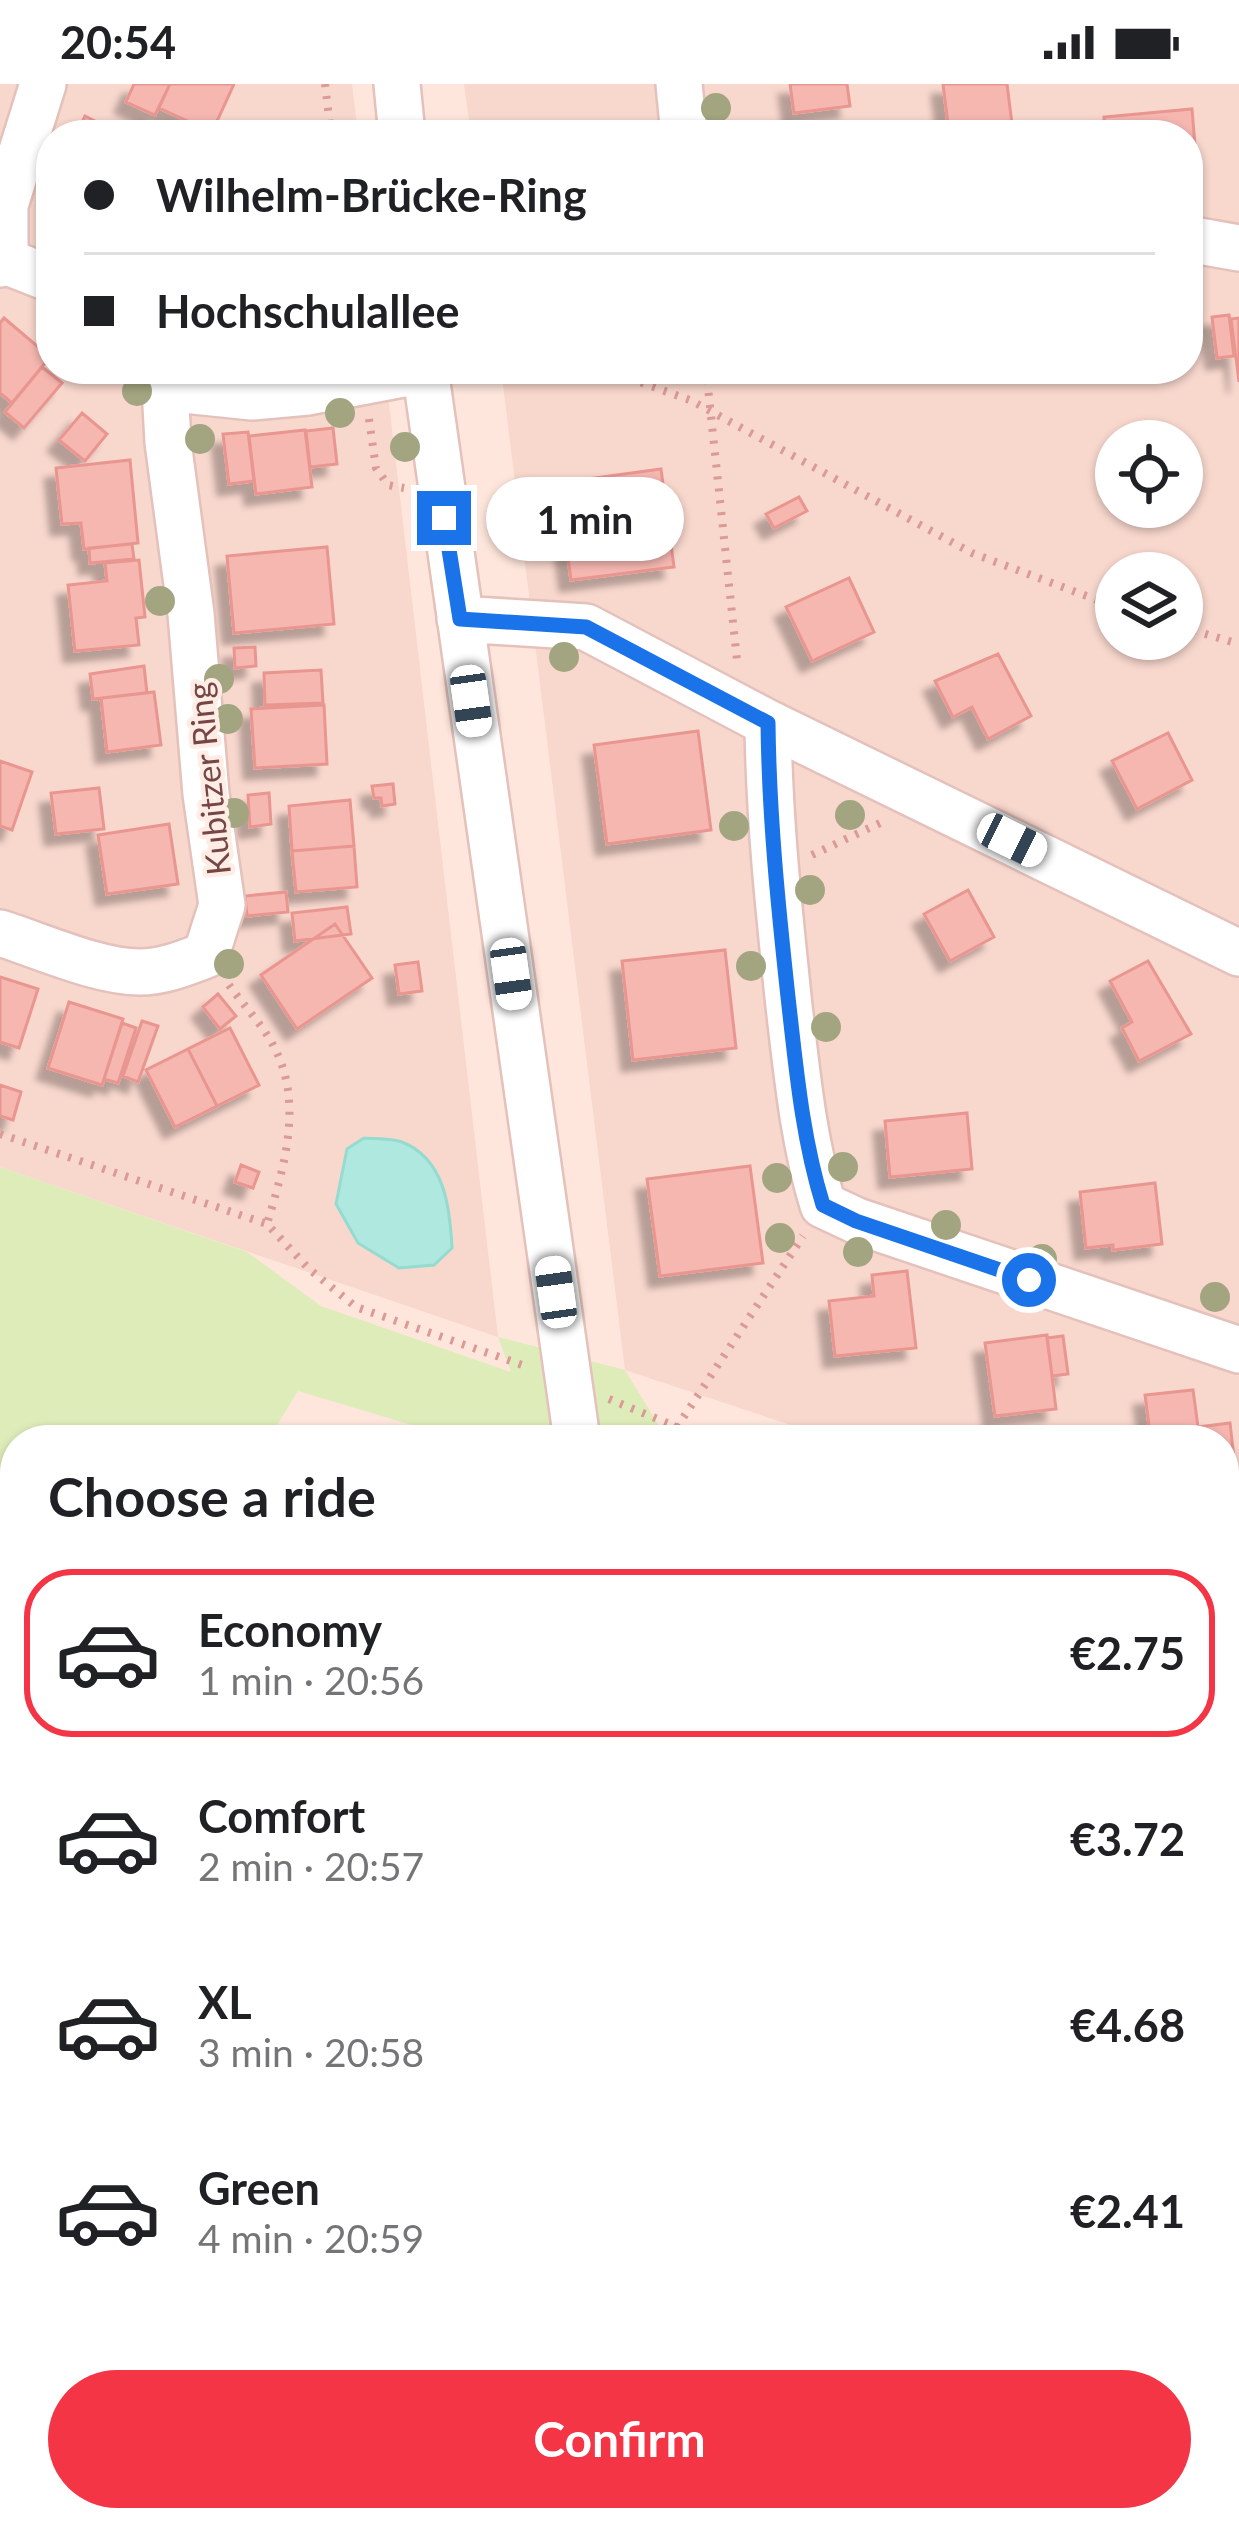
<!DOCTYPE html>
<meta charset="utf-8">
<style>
body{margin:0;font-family:Lato,sans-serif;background:#f6f6f6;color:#202124;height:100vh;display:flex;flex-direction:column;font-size:45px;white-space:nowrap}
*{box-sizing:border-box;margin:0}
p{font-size:39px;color:#757577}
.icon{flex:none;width:66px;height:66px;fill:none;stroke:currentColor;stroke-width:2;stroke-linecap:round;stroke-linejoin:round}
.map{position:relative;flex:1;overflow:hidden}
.drawer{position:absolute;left:0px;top:1341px;width:1239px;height:1107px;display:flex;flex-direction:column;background:#fff;border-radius:48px 48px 0 0;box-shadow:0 3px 9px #0004}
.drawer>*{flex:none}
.banner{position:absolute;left:36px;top:36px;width:1167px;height:264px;border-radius:48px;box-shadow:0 3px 9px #0004;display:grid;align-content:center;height:264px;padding:0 48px;background:#fff}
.controls{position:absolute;left:1095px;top:336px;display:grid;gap:24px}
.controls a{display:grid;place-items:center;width:108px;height:108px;border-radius:50%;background:#fff;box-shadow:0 3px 9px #0004;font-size:60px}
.end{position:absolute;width:54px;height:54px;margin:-27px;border:15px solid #1a73e8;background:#fff;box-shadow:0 0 0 6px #fff}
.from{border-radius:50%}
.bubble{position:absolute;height:84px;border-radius:42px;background:#fff;box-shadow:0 3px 9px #0004;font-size:39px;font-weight:700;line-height:84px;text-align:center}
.car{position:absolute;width:36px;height:72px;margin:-36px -18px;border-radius:15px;box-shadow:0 0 9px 3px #0007;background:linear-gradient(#fff 24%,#345 0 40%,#fff 0 76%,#345 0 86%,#fff 0)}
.banner b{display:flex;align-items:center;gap:42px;height:114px;font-size:45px}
.banner b+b{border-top:3px solid #e0e0e0}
.banner i{width:30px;height:30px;background:#202124}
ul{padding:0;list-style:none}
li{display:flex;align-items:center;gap:36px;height:168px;margin:0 24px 18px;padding:0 24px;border:6px solid transparent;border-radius:48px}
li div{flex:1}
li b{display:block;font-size:45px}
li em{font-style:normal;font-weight:700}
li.current{border-color:#f43546}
li>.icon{width:108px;height:108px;stroke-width:1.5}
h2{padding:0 48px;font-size:54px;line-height:144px}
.cta{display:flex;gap:24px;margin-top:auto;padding:24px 48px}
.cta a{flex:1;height:138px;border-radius:72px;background:#f43546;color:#fff;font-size:48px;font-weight:700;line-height:138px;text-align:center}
.status{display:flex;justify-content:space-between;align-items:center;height:84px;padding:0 60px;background:#fff;direction:ltr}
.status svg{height:33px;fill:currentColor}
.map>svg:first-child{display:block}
</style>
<div class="status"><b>20:54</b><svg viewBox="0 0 49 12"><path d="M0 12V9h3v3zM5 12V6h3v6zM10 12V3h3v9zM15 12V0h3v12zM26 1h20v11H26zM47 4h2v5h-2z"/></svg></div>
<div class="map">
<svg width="1239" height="2446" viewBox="0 0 1239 2446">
<defs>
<filter id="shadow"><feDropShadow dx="-11" dy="11" stdDeviation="3" flood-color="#0004"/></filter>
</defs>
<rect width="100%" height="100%" fill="#fee6dc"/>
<!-- residential -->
<path fill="#f8d7cd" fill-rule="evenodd" d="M0,0H352L358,51H51V285H385L498,1253L0,1083Z
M464,0H1239V1489L1224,1484V1356H836L625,1286L501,285H1188V51H471ZM1116,357H1182V423H1116ZM1116,489H1182V555H1116Z
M1224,1761L1239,1766V2029L1224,2027Z"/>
<!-- green -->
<path fill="#deecba" d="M0,1083L247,1168L321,1222L511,1288L498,1253L625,1286L664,1350L671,1356H462L298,1307L268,1356H15V1744L0,1741Z
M1224,1627L1239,1633V1766L1224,1761Z
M36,2433H172L170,2446H34Z
M742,2433H881L877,2446H744Z"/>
<!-- water -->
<path fill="#afe8df" stroke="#95dbd0" stroke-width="3" d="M364,1054C375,1055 391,1054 402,1058C445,1075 450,1124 452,1164L434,1181L399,1184L358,1159L336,1120L347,1065Z"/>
<!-- building -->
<path fill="#f6b7b1" stroke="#ea9690" stroke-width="3" filter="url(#shadow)" d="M134,0H170L155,31L126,18Z
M170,0H234L212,48L159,24Z
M790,0H847L850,22L794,29Z
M943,0H1007L1012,40L949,48Z
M1192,25L1196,74L1188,75V51H1105L1104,33Z
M85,32L123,51H76Z
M1229,231L1234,272L1217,274L1212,233Z
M4,234L50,273L12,319L0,309V239Z
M1239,234V298L1231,235Z
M42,283L62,299L24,344L5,328Z
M82,329L107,350L85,377L59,356Z
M333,344L337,380L310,383L306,347Z
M305,346L312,403L256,410L249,352Z
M248,348L254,397L229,400L223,350Z
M130,376L138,459L84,465L81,439L62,440L56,384Z
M661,385L674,483L571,496L558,399Z
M799,413L807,427L774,444L766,430Z
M132,460L134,475L90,479L89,464Z
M327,463L334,540L234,549L227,472Z
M139,476L145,533L136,534L139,561L75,567L68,501L107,497L105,479Z
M849,494L874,548L812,577L786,523Z
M255,563L256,582L235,584L234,564Z
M998,570L1031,632L988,655L972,623L953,633L935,597Z
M144,582L147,609L93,615L90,590Z
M321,586L323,619L265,621L264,589Z
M154,608L161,661L107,668L101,614Z
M324,621L327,680L255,684L251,625Z
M698,647L711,746L607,760L594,661Z
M1168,649L1192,696L1137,725L1112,677Z
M0,677L32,688L12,746L0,742Z
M393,700L395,720L382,722L381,714H374L372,702Z
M99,704L104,745L56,750L51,709Z
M269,709L271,740L250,743L248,711Z
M350,716L354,762L292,767L289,722Z
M169,740L178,800L107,810L98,751Z
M354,762L357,803L296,808L292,767Z
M968,806L994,853L950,877L924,830Z
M286,808L288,828L247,832L245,812Z
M347,823L351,850L295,857L292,829Z
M335,840L372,894L297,945L261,891Z
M725,866L736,964L633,976L622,877Z
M1148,877L1191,950L1139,977L1122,944L1132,938L1110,897Z
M418,878L422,907L399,910L395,881Z
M0,893L38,905L19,964L0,958Z
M218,910L236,932L220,945L203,923Z
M69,918L123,935L102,1001L48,984Z
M142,937L158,942L138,998L123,992Z
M122,939L136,944L118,999L104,995Z
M230,944L259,1001L217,1022L188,965Z
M188,965L217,1022L175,1043L146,986Z
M0,1001L21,1008L13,1036L0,1032Z
M967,1029L972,1085L890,1093L885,1037Z
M241,1081L259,1088L253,1104L235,1098Z
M750,1082L763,1179L660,1192L647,1095Z
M1155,1099L1162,1160L1113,1166V1161L1086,1164L1080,1108Z
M907,1187L916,1264L835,1272L829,1217L874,1212L872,1191Z
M1047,1251L1056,1325L995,1332L985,1259Z
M1063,1252L1068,1290L1052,1292L1047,1254Z
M1193,1306L1198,1343L1230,1339L1235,1383L1224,1384V1356H1151L1145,1311Z
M1228,1797L1239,1799L1238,1822L1225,1819Z
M0,1856L15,1858V1896L0,1893Z
M1235,1941L1239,1942V1993L1224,1990V1946L1233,1948Z
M1224,2061L1239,2064V2349L1224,2346Z
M236,2433H386L385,2446H235Z
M491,2433H622L621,2446H490Z
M981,2433H1190L1187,2446H979Z"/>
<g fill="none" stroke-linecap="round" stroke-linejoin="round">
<defs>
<path id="minor" d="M397,0L402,51
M679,0L684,51
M1188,155L1239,164
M5,177V121L43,0
M0,180L5,177L51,195
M425,285L577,1356
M165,304L252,313L308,308L425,286
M460,535L586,543L768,639
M0,849C41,862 98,888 140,888C163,888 185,879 206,871L222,821L206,710L191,530L168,358L165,304L156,285
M1239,869L768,639C769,734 779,827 789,922C797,989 803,1056 823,1121L857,1137L1239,1266
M1224,1901L1239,1904
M0,1921L15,1924
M1224,2038L1239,2041
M0,2220L15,2221
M712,2433L714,2446
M0,2444L15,2288
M200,2446L201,2433"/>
</defs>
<!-- minor casing -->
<use href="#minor" stroke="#e4c1bb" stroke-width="50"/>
<!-- path -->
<path stroke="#da9a95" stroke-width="8" stroke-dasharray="3 9" stroke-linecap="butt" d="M325,0L331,51
M706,285L737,576
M462,293L590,290L631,295L690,316L972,469L1116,523
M369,335L376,384L388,401L404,404
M1182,543L1239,560
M812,771L880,739
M229,901C243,921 263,941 274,963C304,1019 284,1083 267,1140
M0,1050L267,1140L309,1185L356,1223L528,1283
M609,1315L677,1343L695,1356
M677,1343L803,1152
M0,1507L15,1514
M1224,1620L1239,1626
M1224,1837V1835
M1224,2411V2423
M1226,2412L1239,2415
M942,2440L943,2433
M1219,2446L1222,2433"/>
<!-- minor -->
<use href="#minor" stroke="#fff" stroke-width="45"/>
</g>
<!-- trees -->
<g fill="#a3a581">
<circle cx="716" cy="24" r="15"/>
<circle cx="137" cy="307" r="15"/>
<circle cx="340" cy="329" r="15"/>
<circle cx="200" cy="355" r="15"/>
<circle cx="405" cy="363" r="15"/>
<circle cx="160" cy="517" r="15"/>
<circle cx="564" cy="573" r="15"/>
<circle cx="219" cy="595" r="15"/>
<circle cx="228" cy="635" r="15"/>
<circle cx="234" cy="729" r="15"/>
<circle cx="850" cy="731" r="15"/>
<circle cx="734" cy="742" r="15"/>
<circle cx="810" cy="806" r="15"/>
<circle cx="229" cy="880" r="15"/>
<circle cx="751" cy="882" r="15"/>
<circle cx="826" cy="943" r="15"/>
<circle cx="843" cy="1083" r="15"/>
<circle cx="777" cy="1094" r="15"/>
<circle cx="946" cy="1141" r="15"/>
<circle cx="780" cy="1154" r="15"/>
<circle cx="858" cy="1168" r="15"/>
<circle cx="1042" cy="1175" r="15"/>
<circle cx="1215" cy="1213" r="15"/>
</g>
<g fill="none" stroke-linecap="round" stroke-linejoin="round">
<!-- route -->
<path stroke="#1a73e8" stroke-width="15" d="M444,434L460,535L586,543L768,639C769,731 778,821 788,913C796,983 802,1053 823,1121L856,1137L1029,1196"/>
</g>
<g text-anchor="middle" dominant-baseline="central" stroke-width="9" stroke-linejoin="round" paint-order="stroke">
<!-- street labels -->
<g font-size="33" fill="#754643" stroke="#ffece4">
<text transform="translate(208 695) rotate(-96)">Kubitzer Ring</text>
</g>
</g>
</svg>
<div class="controls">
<a><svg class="icon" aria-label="locate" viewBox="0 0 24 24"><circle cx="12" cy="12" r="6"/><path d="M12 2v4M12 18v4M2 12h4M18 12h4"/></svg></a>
<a><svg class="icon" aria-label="layers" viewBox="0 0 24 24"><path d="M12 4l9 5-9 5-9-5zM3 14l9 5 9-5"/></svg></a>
</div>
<i class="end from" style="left:1029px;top:1196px"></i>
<i class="end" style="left:444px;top:434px"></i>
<div class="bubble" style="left:486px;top:393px;width:198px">1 min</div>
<i class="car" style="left:471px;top:617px;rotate:172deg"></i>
<i class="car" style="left:1012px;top:756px;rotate:116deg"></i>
<i class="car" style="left:511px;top:890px;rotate:172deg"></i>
<i class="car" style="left:556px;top:1208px;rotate:352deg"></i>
<div class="banner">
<b><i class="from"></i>Wilhelm-Brücke-Ring</b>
<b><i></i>Hochschulallee</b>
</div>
<section class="drawer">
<h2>Choose a ride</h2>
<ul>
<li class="current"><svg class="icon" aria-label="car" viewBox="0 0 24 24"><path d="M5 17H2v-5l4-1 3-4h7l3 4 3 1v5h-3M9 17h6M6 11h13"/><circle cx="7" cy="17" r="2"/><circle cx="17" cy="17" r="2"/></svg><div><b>Economy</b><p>1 min · 20:56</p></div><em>€2.75</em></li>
<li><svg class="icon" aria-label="car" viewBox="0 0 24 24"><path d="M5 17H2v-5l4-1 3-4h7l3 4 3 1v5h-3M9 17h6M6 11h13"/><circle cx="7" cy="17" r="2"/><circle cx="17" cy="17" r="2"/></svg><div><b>Comfort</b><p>2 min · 20:57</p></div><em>€3.72</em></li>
<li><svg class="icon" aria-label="car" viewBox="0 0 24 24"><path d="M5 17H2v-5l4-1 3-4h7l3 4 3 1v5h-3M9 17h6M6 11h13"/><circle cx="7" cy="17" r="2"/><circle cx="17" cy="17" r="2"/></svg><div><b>XL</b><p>3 min · 20:58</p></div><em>€4.68</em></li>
<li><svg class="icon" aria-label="car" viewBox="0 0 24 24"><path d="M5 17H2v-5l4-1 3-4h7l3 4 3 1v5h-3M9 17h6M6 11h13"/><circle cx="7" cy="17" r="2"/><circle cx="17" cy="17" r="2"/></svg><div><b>Green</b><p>4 min · 20:59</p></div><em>€2.41</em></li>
</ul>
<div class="cta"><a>Confirm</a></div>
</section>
</div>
